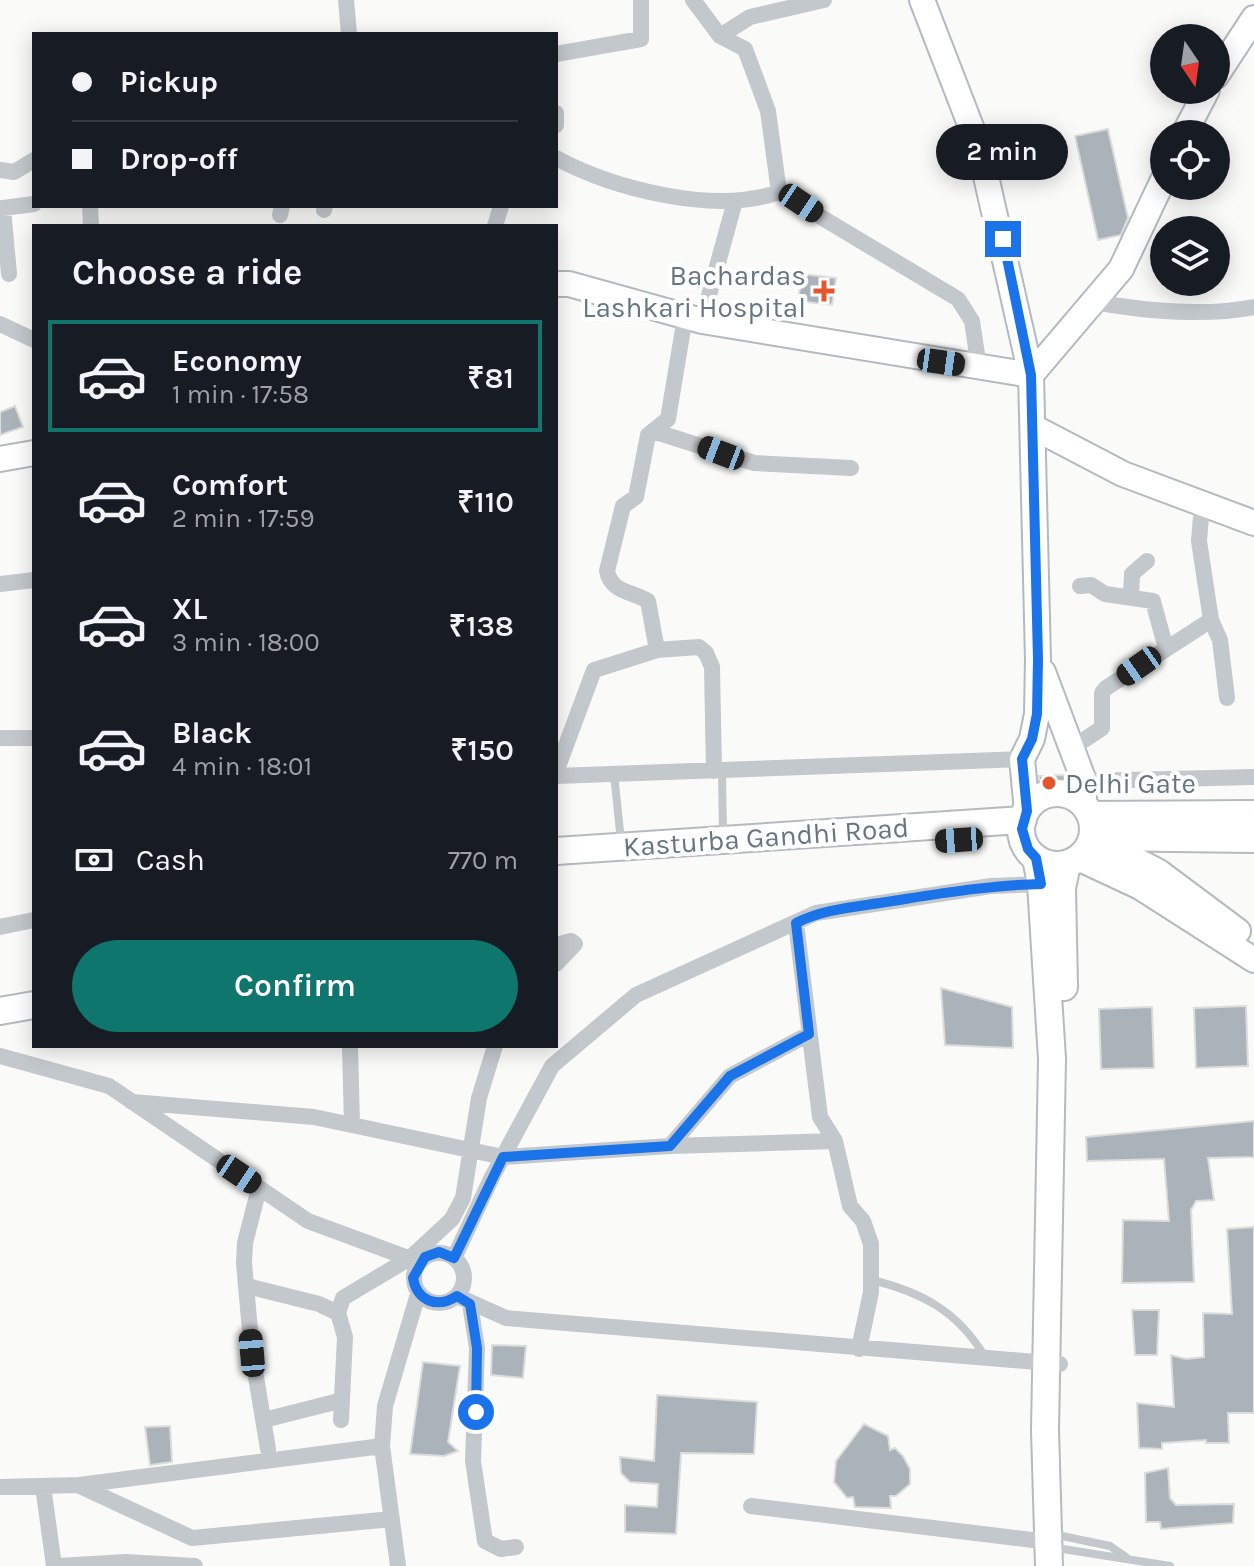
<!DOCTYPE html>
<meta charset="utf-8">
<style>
body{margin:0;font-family:Karla,sans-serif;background:#242831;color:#f1f3f6;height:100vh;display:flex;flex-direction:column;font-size:30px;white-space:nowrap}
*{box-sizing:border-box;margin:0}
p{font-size:26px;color:#9ea1a6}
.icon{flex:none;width:44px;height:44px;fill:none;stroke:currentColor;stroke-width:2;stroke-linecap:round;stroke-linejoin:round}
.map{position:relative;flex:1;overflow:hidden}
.details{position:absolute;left:32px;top:224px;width:526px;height:824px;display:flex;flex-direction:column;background:#171b24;border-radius:0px;box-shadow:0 4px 20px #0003}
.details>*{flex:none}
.banner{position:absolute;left:32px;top:32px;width:526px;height:176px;border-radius:0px;box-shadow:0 4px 20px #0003;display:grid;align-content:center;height:176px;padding:0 40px;background:#171b24}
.needle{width:52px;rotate:167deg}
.buttons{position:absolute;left:1150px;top:24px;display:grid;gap:16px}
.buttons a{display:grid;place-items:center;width:80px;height:80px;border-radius:50%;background:#171b24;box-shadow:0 4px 20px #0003;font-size:40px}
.end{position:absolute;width:36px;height:36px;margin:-18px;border:10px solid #1a73e8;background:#fff;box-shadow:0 0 0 4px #fff}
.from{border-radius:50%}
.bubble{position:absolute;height:56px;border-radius:28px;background:#171b24;box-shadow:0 4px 20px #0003;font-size:26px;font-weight:600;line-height:56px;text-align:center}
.car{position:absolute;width:24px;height:48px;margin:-24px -12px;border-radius:10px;box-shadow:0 0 6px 2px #0007;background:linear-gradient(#222 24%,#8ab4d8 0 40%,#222 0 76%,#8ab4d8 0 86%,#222 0)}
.banner b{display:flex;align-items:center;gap:28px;height:76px;font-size:30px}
.banner b+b{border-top:2px solid #363941}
.banner i{width:20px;height:20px;background:#f1f3f6}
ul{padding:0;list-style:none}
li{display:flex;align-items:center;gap:24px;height:112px;margin:0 16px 12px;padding:0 24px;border:4px solid transparent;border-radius:0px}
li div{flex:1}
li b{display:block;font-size:30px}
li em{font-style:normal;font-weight:600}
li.current{border-color:#0f766e}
li>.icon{width:72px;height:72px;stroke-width:1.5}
h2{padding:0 40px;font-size:36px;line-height:96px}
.pay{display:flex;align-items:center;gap:20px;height:88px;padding:0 40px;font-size:30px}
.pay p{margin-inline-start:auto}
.button{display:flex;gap:16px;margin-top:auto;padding:16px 40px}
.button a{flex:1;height:92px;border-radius:48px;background:#0f766e;color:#fff;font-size:32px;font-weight:600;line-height:92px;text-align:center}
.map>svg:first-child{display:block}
</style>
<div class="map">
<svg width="1254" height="1566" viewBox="0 0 1254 1566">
<rect width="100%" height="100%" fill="#fafaf8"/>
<!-- building -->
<path fill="#aab3b9" stroke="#dcdcda" stroke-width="2" d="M1108,129L1128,218L1121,235L1098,240L1075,136Z
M802,274L836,278L832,305L798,301Z
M15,406L23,427L0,435V412Z
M1066,775L1068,790L1040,791L1039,776Z
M941,988L1012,1007L1013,1048L945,1045Z
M1246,1006L1248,1066L1196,1068L1194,1008Z
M1152,1007L1154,1068L1101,1069L1099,1009Z
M1254,1121V1157L1208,1158L1214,1200L1196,1201L1191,1210L1194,1282L1122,1283L1123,1220L1169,1221L1164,1159L1087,1161L1086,1137Z
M1254,1227V1413H1228L1229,1443H1206V1440L1162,1443V1449L1139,1448L1137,1403L1174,1407L1171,1355L1186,1359L1204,1357L1203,1313L1232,1314L1227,1229Z
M1132,1310H1159L1157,1355H1135Z
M492,1345L526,1346L523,1378L491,1375Z
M423,1362L460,1366L448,1442L458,1451L444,1456L410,1454Z
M657,1395L757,1402L754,1454L681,1453L676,1534L625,1532V1505L657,1507L658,1484L630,1482L621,1473L620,1457L654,1461Z
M864,1424L888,1436L890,1450L895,1448L903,1456L910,1469V1484L896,1496H890L891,1508L855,1507L853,1497L847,1498L834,1482L836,1461Z
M170,1426L172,1462L150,1465L145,1427Z
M1168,1468L1170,1498L1176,1505L1234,1504L1233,1523L1161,1529L1160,1522H1146L1145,1473Z"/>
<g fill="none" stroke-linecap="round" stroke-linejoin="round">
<defs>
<path id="secondary" d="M1216,76L1254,18
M1184,134L1207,90
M556,284H569L702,321L1031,375L980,150L922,0
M1033,427L1123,474L1254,523
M0,459L34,453
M1043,672L1084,781V806
M1027,811L1022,759L1032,739L1037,714L1038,659L1031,375L1121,269L1164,178
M1090,844L1128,856L1159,872L1238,931
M1078,858L1140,887L1254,960"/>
<path id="primary" d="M1021 829a36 36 0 1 1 72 0a36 36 0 1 1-72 0Z
M1090,815L1254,814
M1093,837L1254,839
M556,851L1023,820
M1036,858L1041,884L1052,1059L1045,1430L1049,1566
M1064,987L1062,888L1067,864
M0,1011L34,1005"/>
</defs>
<!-- secondary casing -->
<use href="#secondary" stroke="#b3babf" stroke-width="28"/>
<!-- primary casing -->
<use href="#primary" stroke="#b5babe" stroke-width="30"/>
<!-- lane -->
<path stroke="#c3c8cc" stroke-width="8" d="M722,771L723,834
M614,774L621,841
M872,1280C921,1292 958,1311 985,1357
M1062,1536L1110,1546L1126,1557
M1063,1549L1170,1566"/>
<!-- street -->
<path stroke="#c3c8cc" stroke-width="16" d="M346,0L349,34
M693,0L720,36L745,49L768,111L779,192
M720,36L750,17L824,0
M556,54L641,39V0
M556,113V125
M556,158C614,189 715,215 779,192L958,299L972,321L979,368
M0,170L14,172L34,160
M90,206L91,226
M324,210L325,206
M280,215L282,206
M495,226L501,206
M9,274L3,208L34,204
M1094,302C1145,311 1203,317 1254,307
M685,317L668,419L648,435L636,497L623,506L607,571C611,592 631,591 648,601L657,650L699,647L706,653L712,667L714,771
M702,321L735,201
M0,324L34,340
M656,432L754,463L851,468
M0,584L34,580
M1080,586L1091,585L1105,594L1153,601L1166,649
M1131,597L1132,574L1147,561
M1211,620L1220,640L1227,698
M0,738H34
M1072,748L1102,728V693L1106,688L1211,620L1199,541L1202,505
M556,772L594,670L657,650
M556,776L1022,759
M1084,781L1254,777
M796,923L820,1117L835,1141L850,1206L863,1221L871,1244V1292L859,1349
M0,927L34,920
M556,945L571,941L575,944L556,964
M350,1046L352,1125
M0,1056L109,1086L308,1221L419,1262
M132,1102L314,1117L503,1157L670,1146L835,1141
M670,1146L730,1076L809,1034
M259,1188L245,1243L244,1263L252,1353L268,1449
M414 1278a25 25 0 1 1 50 0a25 25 0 1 1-50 0Z
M454,1258L492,1177L552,1066L636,995L816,913L991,886L1041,884
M247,1286L319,1304L338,1313L345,1337L341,1420
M457,1296L506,1318L1060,1364
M470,1304L477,1348L473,1461L485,1541L501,1549L516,1547
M338,1313L343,1298L410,1258L452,1219L463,1198L479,1098L495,1046
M264,1420L339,1401
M43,1486L54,1566
M80,1486L192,1538L392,1519
M0,1487L79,1485L382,1446
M751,1506L1049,1542
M58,1566L126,1562L195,1566
M398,1566L382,1446L385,1406L418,1294"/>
<!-- secondary -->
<use href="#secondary" stroke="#fff" stroke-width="24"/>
<!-- primary -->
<use href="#primary" stroke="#fff" stroke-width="26"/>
</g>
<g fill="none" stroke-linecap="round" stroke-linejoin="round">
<!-- route -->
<path stroke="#1a73e8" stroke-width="10" d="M476,1412L477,1348L470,1304L457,1296C437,1309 417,1301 413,1278L425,1257L439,1252L454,1258L503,1157L670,1146L730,1076L809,1034L796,923C824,909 855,907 886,902C938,894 989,885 1041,884L1036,858L1028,849L1022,829L1027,811L1022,759L1032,739L1037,714L1038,659L1031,375L1003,239"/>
</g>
<!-- markers -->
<g fill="#e4572e" stroke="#fff" stroke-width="3">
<path d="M820 279h8v8h8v8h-8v8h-8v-8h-8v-8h8z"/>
<circle cx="1049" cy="783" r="8"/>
</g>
<g text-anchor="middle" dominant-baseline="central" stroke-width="8" stroke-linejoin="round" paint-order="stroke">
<!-- poi labels -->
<g font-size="28" fill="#657683" stroke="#fff" text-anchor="end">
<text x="806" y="275">Bachardas<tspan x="806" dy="32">Lashkari Hospital</tspan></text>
<text x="1065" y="783" text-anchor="start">Delhi Gate</text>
</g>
<!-- street labels -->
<g font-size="28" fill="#657683" stroke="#fff">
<text transform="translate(766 837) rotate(-4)">Kasturba Gandhi Road</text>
</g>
</g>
</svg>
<div class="buttons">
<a><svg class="needle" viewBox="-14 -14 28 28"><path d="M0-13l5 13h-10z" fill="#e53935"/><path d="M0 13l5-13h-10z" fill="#9ea1a6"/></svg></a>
<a><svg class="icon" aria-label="locate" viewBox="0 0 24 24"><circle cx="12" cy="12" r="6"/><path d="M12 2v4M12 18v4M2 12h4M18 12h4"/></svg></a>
<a><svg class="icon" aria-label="layers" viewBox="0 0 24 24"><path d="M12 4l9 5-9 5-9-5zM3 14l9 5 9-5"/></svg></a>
</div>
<i class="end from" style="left:476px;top:1412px"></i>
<i class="end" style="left:1003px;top:239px"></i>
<div class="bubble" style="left:936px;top:124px;width:132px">2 min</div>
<i class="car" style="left:801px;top:203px;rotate:124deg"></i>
<i class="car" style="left:941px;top:362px;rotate:98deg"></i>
<i class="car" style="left:721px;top:453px;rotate:291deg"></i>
<i class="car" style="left:1139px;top:666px;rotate:235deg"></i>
<i class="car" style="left:959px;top:840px;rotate:266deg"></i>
<i class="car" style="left:239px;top:1174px;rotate:124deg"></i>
<i class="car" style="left:252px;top:1353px;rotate:355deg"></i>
<div class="banner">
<b><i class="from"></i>Pickup</b>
<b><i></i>Drop-off</b>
</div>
<section class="details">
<h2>Choose a ride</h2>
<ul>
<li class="current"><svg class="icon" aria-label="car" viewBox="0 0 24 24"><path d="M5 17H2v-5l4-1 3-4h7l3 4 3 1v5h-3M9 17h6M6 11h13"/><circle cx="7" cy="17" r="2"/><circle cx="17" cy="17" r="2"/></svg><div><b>Economy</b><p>1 min · 17:58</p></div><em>₹81</em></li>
<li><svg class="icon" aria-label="car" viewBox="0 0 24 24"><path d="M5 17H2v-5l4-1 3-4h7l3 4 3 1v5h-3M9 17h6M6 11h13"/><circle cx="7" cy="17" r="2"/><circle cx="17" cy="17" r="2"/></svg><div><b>Comfort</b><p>2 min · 17:59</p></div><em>₹110</em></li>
<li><svg class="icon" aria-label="car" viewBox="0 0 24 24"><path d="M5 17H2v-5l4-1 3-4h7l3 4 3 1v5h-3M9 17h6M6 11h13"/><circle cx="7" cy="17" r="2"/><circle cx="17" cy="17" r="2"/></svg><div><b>XL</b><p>3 min · 18:00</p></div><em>₹138</em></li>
<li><svg class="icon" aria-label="car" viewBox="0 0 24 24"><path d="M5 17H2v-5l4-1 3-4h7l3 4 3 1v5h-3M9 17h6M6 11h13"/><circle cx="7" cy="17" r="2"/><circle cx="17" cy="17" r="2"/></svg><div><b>Black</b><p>4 min · 18:01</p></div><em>₹150</em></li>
</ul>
<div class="pay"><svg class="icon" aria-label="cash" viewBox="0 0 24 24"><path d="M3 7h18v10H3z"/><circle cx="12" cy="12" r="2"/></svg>Cash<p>770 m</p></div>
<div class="button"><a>Confirm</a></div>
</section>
</div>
